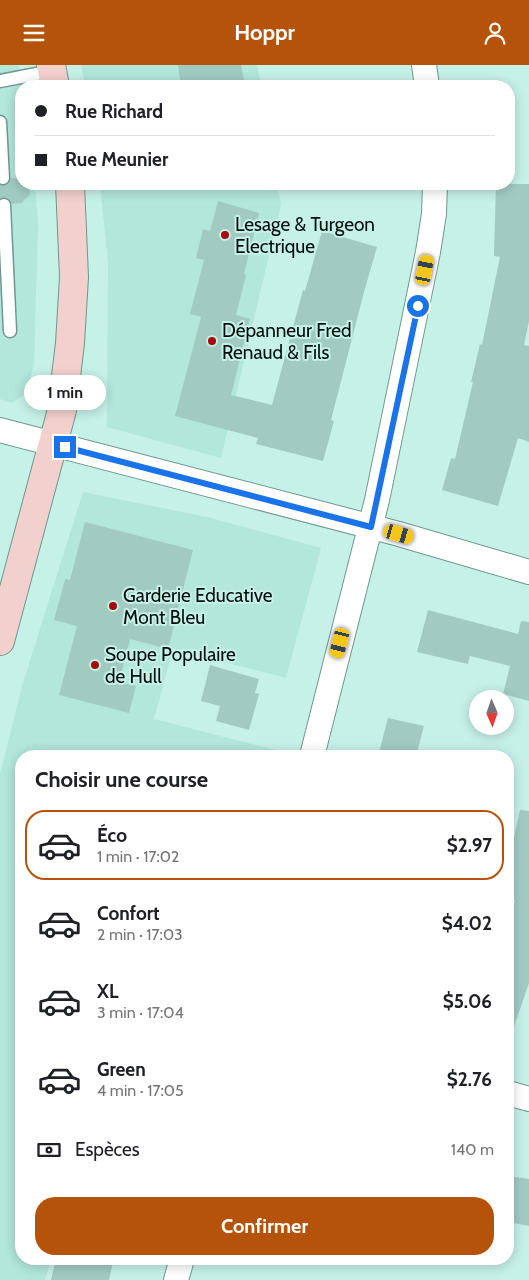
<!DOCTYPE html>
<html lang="fr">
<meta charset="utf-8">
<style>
body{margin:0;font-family:Cabin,sans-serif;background:#f2f2f2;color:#202124;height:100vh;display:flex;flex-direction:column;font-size:19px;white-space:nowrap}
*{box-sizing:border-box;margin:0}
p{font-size:16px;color:#757577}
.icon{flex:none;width:28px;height:28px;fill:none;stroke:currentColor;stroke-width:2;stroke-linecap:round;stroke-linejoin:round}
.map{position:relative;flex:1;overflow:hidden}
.panel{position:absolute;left:15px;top:685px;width:499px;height:515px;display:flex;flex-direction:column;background:#fff;border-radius:20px;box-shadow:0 2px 12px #0003}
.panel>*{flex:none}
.top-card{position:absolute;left:15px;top:15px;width:500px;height:110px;border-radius:20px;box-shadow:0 2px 12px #0003;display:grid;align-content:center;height:110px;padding:0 20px;background:#fff}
.needle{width:32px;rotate:178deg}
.fabs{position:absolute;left:469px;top:625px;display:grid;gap:10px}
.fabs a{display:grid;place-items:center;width:45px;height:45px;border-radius:50%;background:#fff;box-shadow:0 2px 12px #0003;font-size:25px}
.end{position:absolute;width:22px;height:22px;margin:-11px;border:6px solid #1a73e8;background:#fff;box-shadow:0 0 0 2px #fff}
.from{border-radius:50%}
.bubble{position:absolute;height:35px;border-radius:18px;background:#fff;box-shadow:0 2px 12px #0003;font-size:16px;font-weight:700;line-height:35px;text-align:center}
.car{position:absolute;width:15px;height:30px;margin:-15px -8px;border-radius:6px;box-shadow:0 0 4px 1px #0007;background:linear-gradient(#f5c518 24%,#345 0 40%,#f5c518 0 76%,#345 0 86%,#f5c518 0)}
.top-card b{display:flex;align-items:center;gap:18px;height:48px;font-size:19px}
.top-card b+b{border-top:1px solid #e0e0e0}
.top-card i{width:12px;height:12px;background:#202124}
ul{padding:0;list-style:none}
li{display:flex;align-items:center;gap:15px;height:70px;margin:0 10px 8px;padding:0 10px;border:2px solid transparent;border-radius:20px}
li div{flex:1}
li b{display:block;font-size:19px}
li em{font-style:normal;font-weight:700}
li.on{border-color:#b45309}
li>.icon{width:45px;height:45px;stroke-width:1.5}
h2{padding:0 20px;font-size:22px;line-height:60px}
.pay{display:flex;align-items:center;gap:12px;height:55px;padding:0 20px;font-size:19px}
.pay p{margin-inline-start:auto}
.button{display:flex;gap:10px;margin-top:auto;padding:10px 20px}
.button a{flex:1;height:58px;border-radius:20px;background:#b45309;color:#fff;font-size:20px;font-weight:700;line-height:58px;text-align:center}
header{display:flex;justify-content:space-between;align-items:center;height:65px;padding:0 20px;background:#b45309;color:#fff;font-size:22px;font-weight:700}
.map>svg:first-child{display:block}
</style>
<header><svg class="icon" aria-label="menu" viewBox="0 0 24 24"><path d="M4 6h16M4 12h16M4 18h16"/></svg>Hoppr<svg class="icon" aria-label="person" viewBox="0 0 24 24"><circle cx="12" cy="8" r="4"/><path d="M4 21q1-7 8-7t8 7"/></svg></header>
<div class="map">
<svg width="529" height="1215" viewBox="0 0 529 1215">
<rect width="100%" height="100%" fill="#c6f1e7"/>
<!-- built -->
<path fill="#b2e7da" d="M0,0H18L24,21H21V119H35L38,158L34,299L26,329L11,338L0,334Z
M81,0H257L261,21H85Z
M100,119H277L281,140L221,393L107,362L108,197Z
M83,427L207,452L321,483L286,613L173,584L154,654L280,686L278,691H21V1194H51L45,1215H0V709L22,621Z"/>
<!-- building -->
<path fill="#a1cbc1" d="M178,0H241L245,21H181Z
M11,113H21V119H28L29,121L30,129L22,138L12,139L8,133H0V120L8,119Z
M496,119H529V256L524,280L529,281V377L518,373L498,441L442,425L451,393L455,394L473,317H471L480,279L482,280L500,192L494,191Z
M218,136L259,148L244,209L246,210L236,250L250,254L231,330L272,340L303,225L305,226L322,166L377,182L364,227L331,355L334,356L323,396L256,379L258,373L175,351L201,252L190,249L204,195L196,193L203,164L210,166Z
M85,457L193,485L168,584L130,574L119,617L136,621L129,648L59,630L77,561L54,555L65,514L70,515Z
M428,545L518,569L521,556L529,557V636L503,629L510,601L470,591L468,599L417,587Z
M210,600L259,614L255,628L259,629L249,665L216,656L220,641L201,636Z
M388,653L424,661L416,691H378Z
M520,745L529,746V918L511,970H508V864L515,835L508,833V800Z
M508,1111L529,1114V1161L508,1157Z
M56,1194H99L113,1197L109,1215H51Z"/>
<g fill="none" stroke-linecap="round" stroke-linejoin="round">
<defs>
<path id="lane" d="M0,16L52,6
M0,57L3,113
M4,140L10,266"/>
<path id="street" d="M424,0L427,21
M0,365L399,469L529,507
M312,691L377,435L428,187L434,149L435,119
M508,1028L529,1034
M176,1215L182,1194"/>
<path id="secondary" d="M51,0L55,21
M0,576L62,345L70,278L74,212L70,119"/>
</defs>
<!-- lane casing -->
<use href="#lane" stroke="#6f988e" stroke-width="15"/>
<!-- street casing -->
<use href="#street" stroke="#6f988e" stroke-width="26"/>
<!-- secondary casing -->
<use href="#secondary" stroke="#6f988e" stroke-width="30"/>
<!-- lane -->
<use href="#lane" stroke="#fff" stroke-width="12"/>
<!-- street -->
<use href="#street" stroke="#fff" stroke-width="24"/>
<!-- secondary -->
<use href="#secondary" stroke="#f2d0cd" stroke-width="28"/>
</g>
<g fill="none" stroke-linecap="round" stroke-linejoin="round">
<!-- route -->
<path stroke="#1a73e8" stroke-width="6" d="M65,382L371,462L418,241"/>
</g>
<!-- markers -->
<g fill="#a3090e" stroke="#c6f1e7" stroke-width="2">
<circle cx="225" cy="170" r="5"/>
<circle cx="212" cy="276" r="5"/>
<circle cx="113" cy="541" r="5"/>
<circle cx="95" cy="600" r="5"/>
</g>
<g text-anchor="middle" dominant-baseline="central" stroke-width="4" stroke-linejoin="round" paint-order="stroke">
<!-- poi labels -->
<g font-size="19" fill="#020e0b" stroke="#c6f1e7" text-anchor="start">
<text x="235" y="159">Lesage &amp; Turgeon<tspan x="235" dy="22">Electrique</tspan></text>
<text x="222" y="265">Dépanneur Fred<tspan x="222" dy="22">Renaud &amp; Fils</tspan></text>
<text x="123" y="530">Garderie Educative<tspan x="123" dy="22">Mont Bleu</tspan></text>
<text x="105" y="589">Soupe Populaire<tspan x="105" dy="22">de Hull</tspan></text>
</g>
</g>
</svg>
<div class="fabs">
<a><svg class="needle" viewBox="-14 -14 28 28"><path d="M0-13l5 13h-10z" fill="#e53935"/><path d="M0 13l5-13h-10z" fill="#757577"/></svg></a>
</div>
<i class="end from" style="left:418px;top:241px"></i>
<i class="end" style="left:65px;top:382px"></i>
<div class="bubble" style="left:24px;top:310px;width:82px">1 min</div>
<i class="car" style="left:425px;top:205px;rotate:11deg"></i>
<i class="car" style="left:399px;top:469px;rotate:106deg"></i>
<i class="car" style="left:340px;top:578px;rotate:194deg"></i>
<div class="top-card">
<b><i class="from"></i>Rue Richard</b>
<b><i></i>Rue Meunier</b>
</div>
<section class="panel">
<h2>Choisir une course</h2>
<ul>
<li class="on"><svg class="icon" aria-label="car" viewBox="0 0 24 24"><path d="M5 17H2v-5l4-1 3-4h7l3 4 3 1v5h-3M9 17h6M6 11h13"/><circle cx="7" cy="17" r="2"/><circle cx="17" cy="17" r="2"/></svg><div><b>Éco</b><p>1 min · 17:02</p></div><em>$2.97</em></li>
<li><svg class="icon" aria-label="car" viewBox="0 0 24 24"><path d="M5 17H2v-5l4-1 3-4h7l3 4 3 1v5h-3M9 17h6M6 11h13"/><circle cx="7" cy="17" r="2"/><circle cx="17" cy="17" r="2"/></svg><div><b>Confort</b><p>2 min · 17:03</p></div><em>$4.02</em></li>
<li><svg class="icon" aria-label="car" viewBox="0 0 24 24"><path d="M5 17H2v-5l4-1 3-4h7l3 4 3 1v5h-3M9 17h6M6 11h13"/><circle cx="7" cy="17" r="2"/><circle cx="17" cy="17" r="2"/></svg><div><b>XL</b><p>3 min · 17:04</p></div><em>$5.06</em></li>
<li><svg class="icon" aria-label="car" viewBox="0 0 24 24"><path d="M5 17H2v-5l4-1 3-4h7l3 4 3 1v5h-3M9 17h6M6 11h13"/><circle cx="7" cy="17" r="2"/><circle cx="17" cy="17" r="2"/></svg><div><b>Green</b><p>4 min · 17:05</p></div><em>$2.76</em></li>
</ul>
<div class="pay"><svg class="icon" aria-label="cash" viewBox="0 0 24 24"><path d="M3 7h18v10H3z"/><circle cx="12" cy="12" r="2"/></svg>Espèces<p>140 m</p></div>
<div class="button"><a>Confirmer</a></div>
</section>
</div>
